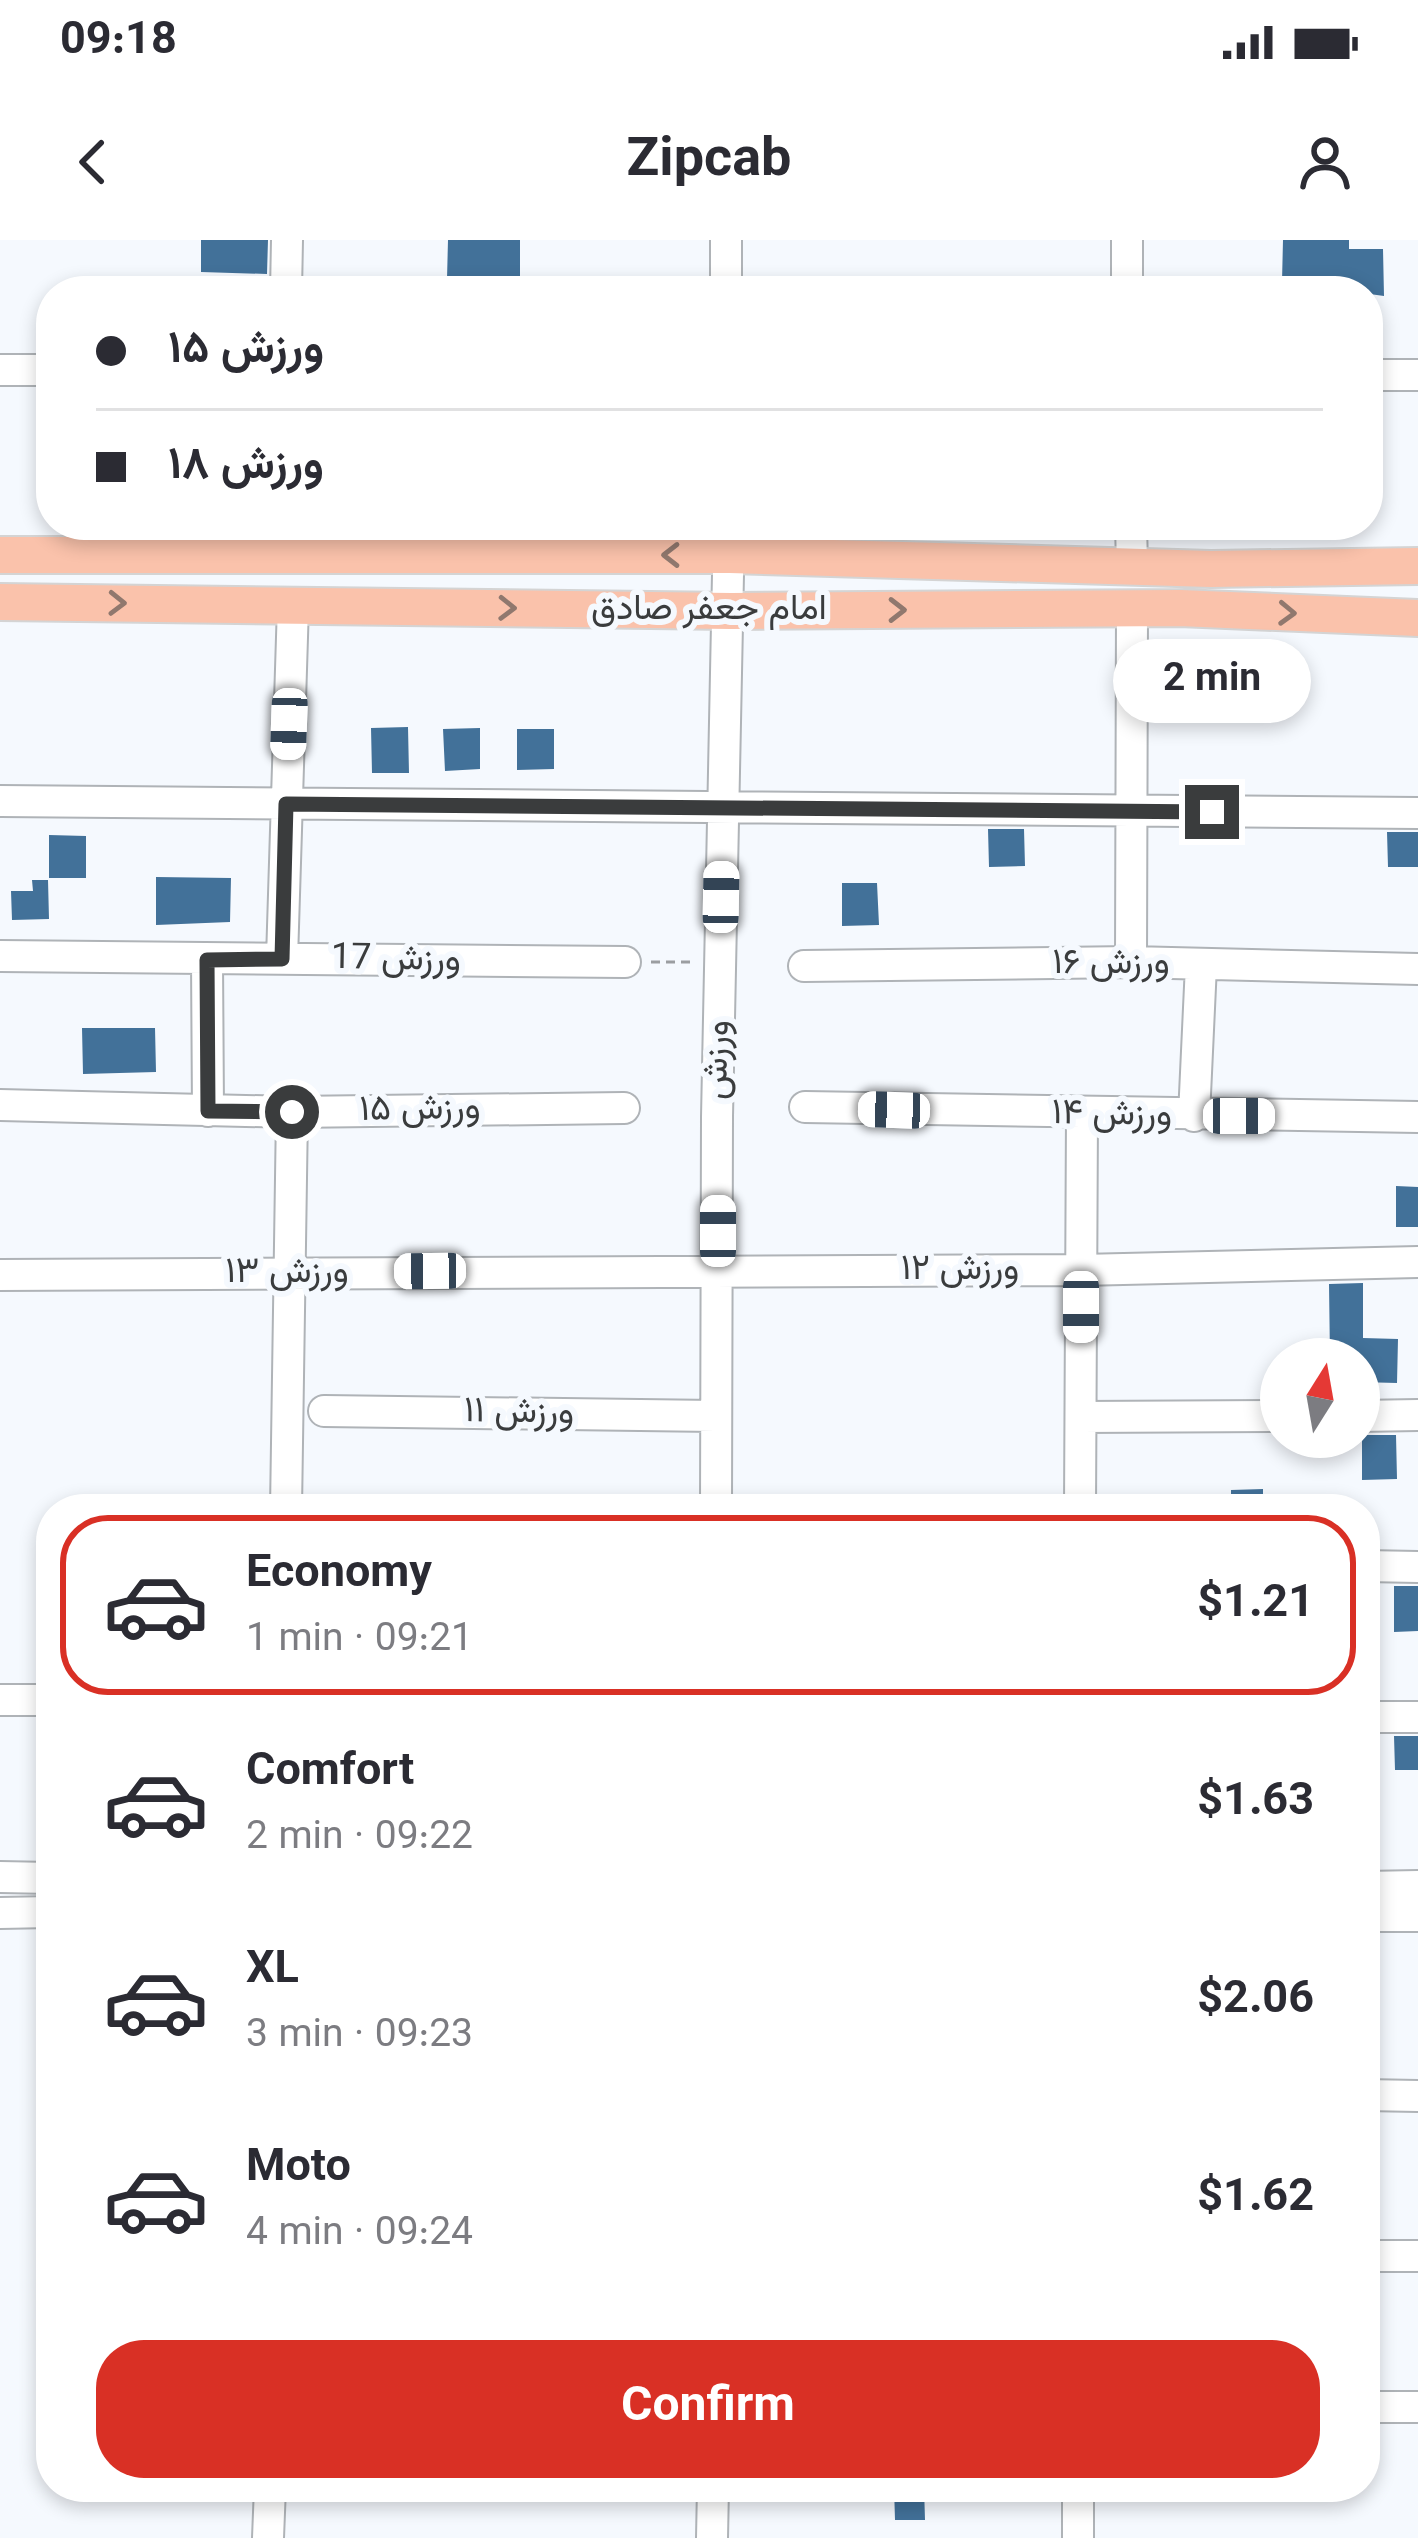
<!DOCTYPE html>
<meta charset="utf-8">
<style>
body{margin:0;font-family:Georgia,Vazirmatn,serif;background:#f2f2f3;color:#2b2b33;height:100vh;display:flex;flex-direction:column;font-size:45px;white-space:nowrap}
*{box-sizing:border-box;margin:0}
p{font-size:39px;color:#7c7c81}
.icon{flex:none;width:66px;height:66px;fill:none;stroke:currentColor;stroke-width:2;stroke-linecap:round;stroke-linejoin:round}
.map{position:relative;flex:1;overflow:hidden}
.details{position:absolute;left:36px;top:1254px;width:1344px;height:1008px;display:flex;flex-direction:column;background:#fff;border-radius:48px;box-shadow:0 6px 18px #0003}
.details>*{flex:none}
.hud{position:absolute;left:36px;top:36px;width:1347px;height:264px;border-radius:48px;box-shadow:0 6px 18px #0003;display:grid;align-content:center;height:264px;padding:0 60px;background:#fff}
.needle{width:78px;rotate:11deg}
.fabs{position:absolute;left:1260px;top:1098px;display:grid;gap:24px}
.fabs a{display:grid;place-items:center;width:120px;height:120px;border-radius:50%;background:#fff;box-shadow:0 6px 18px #0003;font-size:60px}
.end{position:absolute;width:54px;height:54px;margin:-27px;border:15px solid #3a3c3d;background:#fff;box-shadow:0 0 0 6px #fff}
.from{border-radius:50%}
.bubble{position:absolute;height:84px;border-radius:42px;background:#fff;box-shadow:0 6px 18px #0003;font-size:39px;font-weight:700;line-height:84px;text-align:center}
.car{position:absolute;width:36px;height:72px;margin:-36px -18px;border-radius:15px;box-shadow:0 0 9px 3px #0007;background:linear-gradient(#fff 24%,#345 0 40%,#fff 0 76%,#345 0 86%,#fff 0)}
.hud b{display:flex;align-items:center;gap:42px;height:114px;font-size:45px}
.hud b+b{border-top:3px solid #e1e1e2}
.hud i{width:30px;height:30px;background:#2b2b33}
ul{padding:21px 0 0;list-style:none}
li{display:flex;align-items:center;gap:36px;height:180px;margin:0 24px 18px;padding:0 36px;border:6px solid transparent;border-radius:48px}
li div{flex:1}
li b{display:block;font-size:45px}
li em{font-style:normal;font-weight:700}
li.active{border-color:#d93025}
li>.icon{width:108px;height:108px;stroke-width:1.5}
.cta{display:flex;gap:24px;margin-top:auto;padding:24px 60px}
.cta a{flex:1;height:138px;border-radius:48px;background:#d93025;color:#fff;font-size:48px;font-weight:700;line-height:138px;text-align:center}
.status{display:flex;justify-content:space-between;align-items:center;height:84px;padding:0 60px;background:#fff;direction:ltr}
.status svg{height:33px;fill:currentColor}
header{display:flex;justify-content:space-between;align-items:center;height:156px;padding:0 60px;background:#fff;font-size:54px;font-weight:700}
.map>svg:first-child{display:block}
</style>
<div class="status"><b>09:18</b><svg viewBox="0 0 49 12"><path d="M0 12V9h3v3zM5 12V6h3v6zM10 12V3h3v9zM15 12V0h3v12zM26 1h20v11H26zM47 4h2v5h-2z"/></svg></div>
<header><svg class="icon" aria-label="back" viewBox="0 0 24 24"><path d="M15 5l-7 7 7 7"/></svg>Zipcab<svg class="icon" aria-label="person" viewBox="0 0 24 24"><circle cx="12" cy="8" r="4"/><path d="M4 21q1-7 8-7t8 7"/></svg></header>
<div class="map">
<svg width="1418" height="2298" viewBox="0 0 1418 2298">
<rect width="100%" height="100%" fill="#f5f9fe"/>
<!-- building -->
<path fill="#427199" d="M201,0H268L267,34L201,32Z
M448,0H520V36L447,39Z
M1283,0H1349V9H1383L1384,56L1348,51V40L1282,42Z
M408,487L409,533H372L371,488Z
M480,488V529L445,531L443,489Z
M517,489H554V529L517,530Z
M988,589H1024L1025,626L989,627Z
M1387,592H1418V627H1388Z
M49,595L86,596V638H49Z
M156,637L231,638L230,682L156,685Z
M32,640H48L49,679L12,680L11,651H33Z
M842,643H877L879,685L842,686Z
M82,788H155L156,832L83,834Z
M1396,946L1418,947V987H1396Z
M1363,1043V1098L1398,1099L1397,1143L1359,1142V1119H1330L1329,1044Z
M1362,1195H1396L1397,1239L1362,1240Z
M1263,1249V1269H1231V1250Z
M1394,1346H1418V1391L1394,1392Z
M1394,1496H1418V1530H1395Z
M894,2247H924L925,2280H895Z"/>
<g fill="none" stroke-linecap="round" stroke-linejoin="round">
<defs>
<path id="minor" d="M286,51L287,0
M726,51V0
M1127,51V0
M0,130H51
M1368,135H1418
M1131,285L1132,325
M284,315V285
M0,561L1418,573
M0,716L625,722
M282,719L293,365
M207,720L208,871
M1131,722L1132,371
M804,726L1131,722L1418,729
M0,865L292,872L624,868
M805,867L1418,877
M1194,876L1201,725
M0,1035L1081,1030L1418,1022
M324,1171L715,1176
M1359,1176L1418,1175
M1081,1177L1281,1176
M286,1269L292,872
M716,1269L717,877L729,285
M1080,1269L1082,875
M1365,1326L1418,1327
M0,1460H51
M1365,1477H1418
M0,1637L51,1638
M1365,1647L1418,1646
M0,1673L51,1672
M1365,1676H1418
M1365,1855L1418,1856
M1365,2016H1418
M1365,2167H1418
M1078,2247V2298
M268,2298L270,2247
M712,2298L713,2247"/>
<path id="major" d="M0,315H730L1211,329L1418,326
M0,362L731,371L1180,368L1418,378"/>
</defs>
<!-- minor casing -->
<use href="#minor" stroke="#afb3b7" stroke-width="34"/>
<!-- major casing -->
<use href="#major" stroke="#d4d4d4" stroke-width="40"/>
<!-- path -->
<path stroke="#9b9ea1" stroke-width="3" stroke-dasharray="9 6" stroke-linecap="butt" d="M651,722H696"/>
<!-- minor -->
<use href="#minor" stroke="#fff" stroke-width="30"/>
<!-- major -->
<use href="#major" stroke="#fac2ab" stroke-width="36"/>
</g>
<!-- one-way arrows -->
<defs><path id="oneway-chevron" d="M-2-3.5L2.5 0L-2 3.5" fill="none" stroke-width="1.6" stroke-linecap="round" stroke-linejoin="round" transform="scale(3)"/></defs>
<g stroke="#90786e">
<use href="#oneway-chevron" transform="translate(671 315) rotate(180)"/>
<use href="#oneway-chevron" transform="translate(117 363) rotate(1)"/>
<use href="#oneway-chevron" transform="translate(507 368) rotate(1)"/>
<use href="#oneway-chevron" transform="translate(897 370)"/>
<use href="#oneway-chevron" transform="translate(1287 373) rotate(2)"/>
</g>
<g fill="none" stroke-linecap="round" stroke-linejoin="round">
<!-- route -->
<path stroke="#3a3c3d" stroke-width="15" d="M292,872L208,871L207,720L282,719L286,564L1212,572"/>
</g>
<g text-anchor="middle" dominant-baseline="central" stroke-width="12" stroke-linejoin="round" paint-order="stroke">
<!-- street labels -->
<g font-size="36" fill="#3a3c3d" stroke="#f5f9fe">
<text x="709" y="370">امام جعفر صادق</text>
<text transform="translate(396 720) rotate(1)">ورزش 17</text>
<text x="1111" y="724">ورزش ۱۶</text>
<text transform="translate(718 820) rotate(-89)">ورزش</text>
<text transform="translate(420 870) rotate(-1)">ورزش ۱۵</text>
<text transform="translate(1112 875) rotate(1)">ورزش ۱۴</text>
<text x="960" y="1030">ورزش ۱۲</text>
<text x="287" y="1033">ورزش ۱۳</text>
<text transform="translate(519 1173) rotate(1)">ورزش ۱۱</text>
</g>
</g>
</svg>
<div class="fabs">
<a><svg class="needle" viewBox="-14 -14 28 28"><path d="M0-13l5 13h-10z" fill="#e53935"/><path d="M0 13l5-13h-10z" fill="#7c7c81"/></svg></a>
</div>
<i class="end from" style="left:292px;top:872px"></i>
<i class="end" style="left:1212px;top:572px"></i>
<div class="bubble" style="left:1113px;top:399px;width:198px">2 min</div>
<i class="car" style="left:289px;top:484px;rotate:182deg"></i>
<i class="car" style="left:721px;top:657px;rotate:1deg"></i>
<i class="car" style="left:894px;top:870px;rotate:272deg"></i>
<i class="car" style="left:1239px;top:876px;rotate:90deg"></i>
<i class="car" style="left:718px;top:991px;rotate:0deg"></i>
<i class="car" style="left:430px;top:1031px;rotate:269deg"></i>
<i class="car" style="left:1081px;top:1067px;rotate:180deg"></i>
<div class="hud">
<b><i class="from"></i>ورزش ۱۵</b>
<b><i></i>ورزش ۱۸</b>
</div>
<section class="details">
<ul>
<li class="active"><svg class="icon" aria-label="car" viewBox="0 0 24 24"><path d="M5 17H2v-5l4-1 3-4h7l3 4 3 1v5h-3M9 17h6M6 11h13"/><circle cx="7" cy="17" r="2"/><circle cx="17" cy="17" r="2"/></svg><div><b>Economy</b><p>1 min · 09:21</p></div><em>$1.21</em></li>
<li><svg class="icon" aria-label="car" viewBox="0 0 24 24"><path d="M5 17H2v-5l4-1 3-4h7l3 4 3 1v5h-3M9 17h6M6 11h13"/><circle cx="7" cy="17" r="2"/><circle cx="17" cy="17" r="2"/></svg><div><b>Comfort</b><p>2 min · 09:22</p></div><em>$1.63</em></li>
<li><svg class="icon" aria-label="car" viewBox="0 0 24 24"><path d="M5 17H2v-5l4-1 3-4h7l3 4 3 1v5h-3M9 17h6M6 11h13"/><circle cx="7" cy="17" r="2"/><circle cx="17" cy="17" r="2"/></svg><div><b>XL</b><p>3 min · 09:23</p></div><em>$2.06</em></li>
<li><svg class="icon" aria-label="car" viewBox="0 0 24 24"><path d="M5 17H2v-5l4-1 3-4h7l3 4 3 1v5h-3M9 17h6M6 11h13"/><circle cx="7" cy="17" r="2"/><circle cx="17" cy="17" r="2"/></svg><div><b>Moto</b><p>4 min · 09:24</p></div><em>$1.62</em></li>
</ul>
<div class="cta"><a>Confirm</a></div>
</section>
</div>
